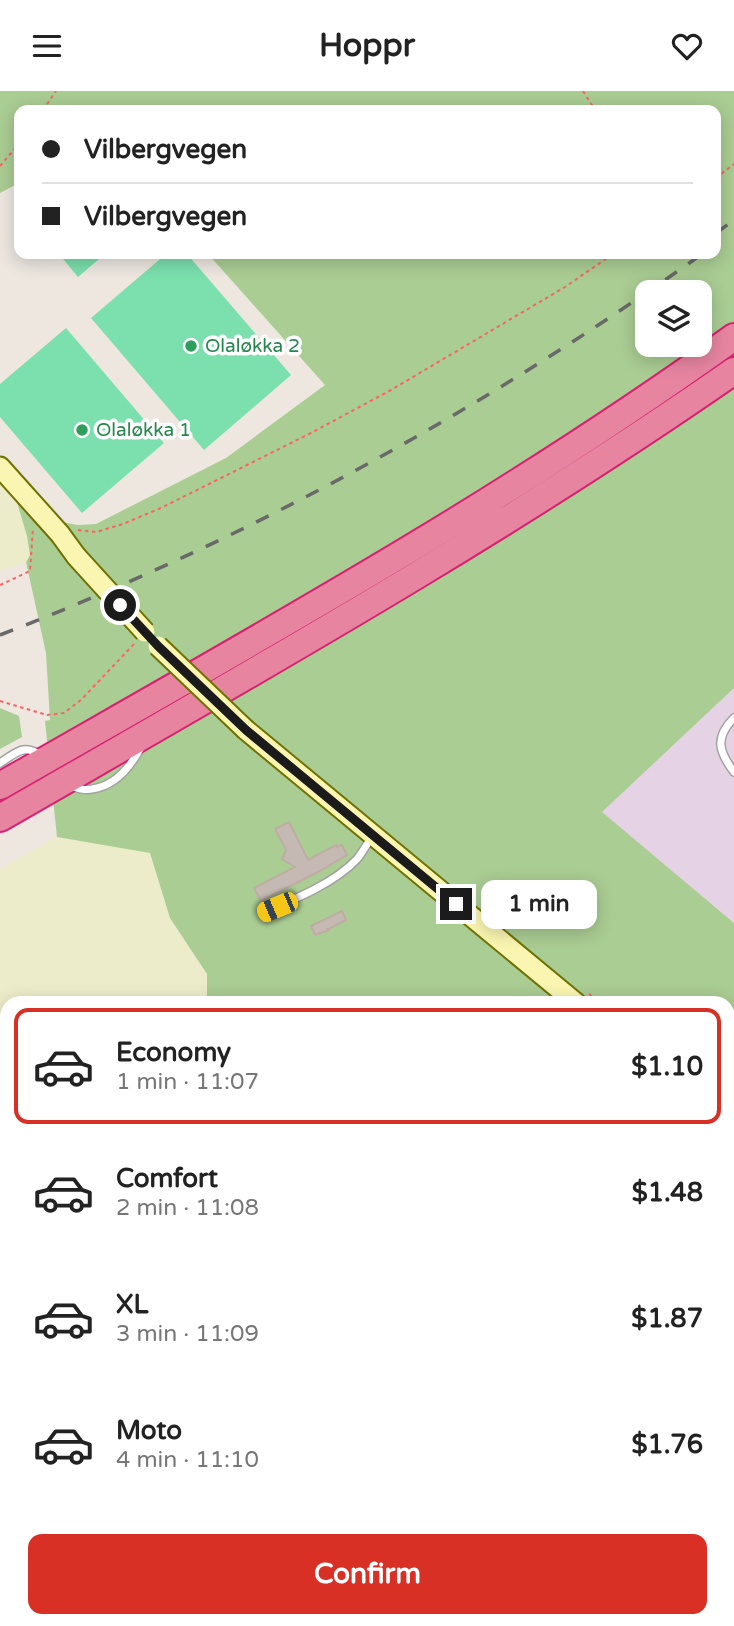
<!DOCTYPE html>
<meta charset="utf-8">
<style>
body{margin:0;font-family:"Varela Round",sans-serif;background:#f2f2f2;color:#222;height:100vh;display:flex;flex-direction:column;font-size:26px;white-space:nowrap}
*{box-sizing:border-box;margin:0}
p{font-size:23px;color:#767676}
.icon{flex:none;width:38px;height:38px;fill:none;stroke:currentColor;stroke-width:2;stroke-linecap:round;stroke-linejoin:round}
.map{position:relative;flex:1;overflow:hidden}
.sheet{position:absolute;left:0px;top:905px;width:735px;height:632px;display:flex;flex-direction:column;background:#fff;border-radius:21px 21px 0 0;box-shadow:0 4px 18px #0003}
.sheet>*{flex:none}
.banner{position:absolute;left:14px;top:14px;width:707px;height:154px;border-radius:14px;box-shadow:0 4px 18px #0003;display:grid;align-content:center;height:154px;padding:0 28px;background:#fff}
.fabs{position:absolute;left:635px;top:189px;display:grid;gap:14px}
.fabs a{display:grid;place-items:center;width:77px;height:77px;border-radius:14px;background:#fff;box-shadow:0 4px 18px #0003;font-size:35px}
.end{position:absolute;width:32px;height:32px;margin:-16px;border:9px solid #1b1b1b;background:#fff;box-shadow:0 0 0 4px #fff}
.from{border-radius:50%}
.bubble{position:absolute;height:49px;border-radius:14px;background:#fff;box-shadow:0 4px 18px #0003;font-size:23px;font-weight:800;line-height:49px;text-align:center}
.car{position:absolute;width:21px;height:42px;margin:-21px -10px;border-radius:9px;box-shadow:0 0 5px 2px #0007;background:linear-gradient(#f5c518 24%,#345 0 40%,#f5c518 0 76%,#345 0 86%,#f5c518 0)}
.banner b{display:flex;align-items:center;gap:24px;height:66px;font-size:26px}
.banner b+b{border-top:2px solid #e0e0e0}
.banner i{width:18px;height:18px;background:#222}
ul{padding:12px 0 0;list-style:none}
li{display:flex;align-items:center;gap:21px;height:116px;margin:0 14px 10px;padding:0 14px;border:4px solid transparent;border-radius:14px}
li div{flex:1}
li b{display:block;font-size:26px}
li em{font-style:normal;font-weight:800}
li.selected{border-color:#d93025}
li>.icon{width:63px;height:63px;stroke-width:1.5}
.button{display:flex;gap:14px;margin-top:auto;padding:14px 28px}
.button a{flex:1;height:80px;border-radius:14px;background:#d93025;color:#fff;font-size:28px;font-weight:800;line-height:80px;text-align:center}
header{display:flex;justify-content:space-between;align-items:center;height:91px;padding:0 28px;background:#fff;font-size:32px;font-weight:800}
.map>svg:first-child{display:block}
</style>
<header><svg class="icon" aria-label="menu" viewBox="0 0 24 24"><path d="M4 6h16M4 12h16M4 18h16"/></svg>Hoppr<svg class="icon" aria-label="heart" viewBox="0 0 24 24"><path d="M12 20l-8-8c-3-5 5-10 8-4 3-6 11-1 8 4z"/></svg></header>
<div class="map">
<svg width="734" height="1535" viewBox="0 0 734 1535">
<rect width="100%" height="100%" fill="#ede7e0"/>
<!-- industrial -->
<path fill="#e6d2e5" d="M734,597V832L601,721Z"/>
<!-- farmland -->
<path fill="#edecca" d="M0,386L10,388L27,445L30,464L26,471L0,480Z
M57,746L150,761L170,827L207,883V907L170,912H7V969H0V778Z"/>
<!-- forest -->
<path fill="#aacd93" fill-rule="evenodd" d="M0,0H734V597L602,721L734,832V1066L728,1059V912H170L207,907V883L170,827L150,762L57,746L45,630L50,629L46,562L26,471L30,464L27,445L10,388L56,430L78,434L96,433L226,367L325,294L208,163H716V19H19V92L0,102ZM648,201H700V254H648Z
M0,617L19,625L22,646L0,658Z
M7,1243V1506L0,1497V1248Z
M728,1258L734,1259V1535L723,1530H728Z
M27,1530H345L349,1535H32Z"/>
<!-- pitch -->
<path fill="#7bdfae" d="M59,163H105L78,186Z
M166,163H187L291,284L204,359L91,227Z
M66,237L164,352L82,422L0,326V293Z"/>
<!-- parking -->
<path fill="#dfdfdf" d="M549,1530H686L699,1535H541Z"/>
<!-- building -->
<path fill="#c4b9b3" stroke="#bfaca2" stroke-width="2" d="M289,731L308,769L336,754L337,756L342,754L347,764L318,781L261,810L254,797L295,776L282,768L286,759L275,738Z
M342,820L346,829L328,838L329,839L315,844L311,835Z"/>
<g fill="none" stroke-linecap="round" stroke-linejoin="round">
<defs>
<path id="lane" d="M734,627C714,647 719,661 734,681
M0,672C18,661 21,653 42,664
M70,695C77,697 85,700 92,698C115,695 131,675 141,656
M264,821C293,809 335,792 357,768C363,761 367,752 373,745
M728,1167L734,1174
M612,1530L616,1535
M571,1535L579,1530"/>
<path id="street" d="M0,1218L7,1213
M374,1530L378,1535"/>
<path id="secondary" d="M0,376L60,443L76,465
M246,639L576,912
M728,1050L734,1056"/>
<path id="highway" d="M0,695C248,553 501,414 734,246
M0,727C248,584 498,444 734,280"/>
</defs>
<!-- lane casing -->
<use href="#lane" stroke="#a2a2a2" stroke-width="10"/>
<!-- street casing -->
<use href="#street" stroke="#a2a2a2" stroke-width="18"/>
<!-- secondary casing -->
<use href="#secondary" stroke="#707103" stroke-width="23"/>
<!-- highway casing -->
<use href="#highway" stroke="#d82072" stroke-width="30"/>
<!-- path -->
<path stroke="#fc6262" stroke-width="2" stroke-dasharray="3.5 3.5" stroke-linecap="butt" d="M583,0L595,19
M43,19L56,0
M0,75L19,53
M716,87L734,73
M78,439L96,441L123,433L161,417L311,342L391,299L565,196L613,163
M0,494L30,480L33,437
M0,610L47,624L64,622L81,609L135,552
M589,903L599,912
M728,1029L734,1035
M401,1530L405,1535
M491,1530L494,1535
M182,1535L184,1530"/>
<!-- lane -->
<use href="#lane" stroke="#fff" stroke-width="7"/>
<!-- street -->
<use href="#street" stroke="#fff" stroke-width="14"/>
<!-- secondary -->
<use href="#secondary" stroke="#faf6b1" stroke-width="19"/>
<!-- highway -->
<use href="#highway" stroke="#e785a1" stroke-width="26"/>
<!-- rail -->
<path stroke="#696969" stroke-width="3.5" stroke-dasharray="14 14" stroke-linecap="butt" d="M716,142L734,129
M0,544C249,448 484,318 702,163"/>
<defs>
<path id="secondary-bridge" d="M76,465L145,541
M158,555L246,639"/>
</defs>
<!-- secondary-bridge casing -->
<use href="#secondary-bridge" stroke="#707103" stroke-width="23" stroke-linecap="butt"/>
<!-- secondary-bridge -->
<use href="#secondary-bridge" stroke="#faf6b1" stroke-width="19"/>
</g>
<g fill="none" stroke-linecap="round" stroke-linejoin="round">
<!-- route -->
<path stroke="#1b1b1b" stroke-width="9" d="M120,514L158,555L246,639L456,813"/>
</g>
<!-- markers -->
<g fill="#2e9e5b" stroke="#fff" stroke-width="2.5">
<circle cx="191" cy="255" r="7"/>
<circle cx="82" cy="339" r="7"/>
</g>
<g text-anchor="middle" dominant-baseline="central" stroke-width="7" stroke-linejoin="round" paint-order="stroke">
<!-- leisure labels -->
<g font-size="19" fill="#27864d" stroke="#fff" text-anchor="start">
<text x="205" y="255">Olaløkka 2</text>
<text x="96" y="339">Olaløkka 1</text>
</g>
</g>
</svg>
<div class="fabs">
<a><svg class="icon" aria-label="layers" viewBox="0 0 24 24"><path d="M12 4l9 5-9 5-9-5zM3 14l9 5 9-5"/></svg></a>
</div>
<i class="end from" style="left:120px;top:514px"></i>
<i class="end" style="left:456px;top:813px"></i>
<div class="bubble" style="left:481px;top:789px;width:116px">1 min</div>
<i class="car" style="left:277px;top:816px;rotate:247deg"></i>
<div class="banner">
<b><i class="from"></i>Vilbergvegen</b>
<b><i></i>Vilbergvegen</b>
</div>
<section class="sheet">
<ul>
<li class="selected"><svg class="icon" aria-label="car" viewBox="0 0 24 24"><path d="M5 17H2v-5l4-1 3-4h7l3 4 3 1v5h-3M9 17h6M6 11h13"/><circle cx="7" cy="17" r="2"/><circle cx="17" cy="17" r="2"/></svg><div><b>Economy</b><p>1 min · 11:07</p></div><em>$1.10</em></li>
<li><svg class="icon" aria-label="car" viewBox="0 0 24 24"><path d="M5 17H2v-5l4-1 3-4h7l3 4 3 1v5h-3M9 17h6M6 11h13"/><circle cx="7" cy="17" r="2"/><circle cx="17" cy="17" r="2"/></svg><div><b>Comfort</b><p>2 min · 11:08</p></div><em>$1.48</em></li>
<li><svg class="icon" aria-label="car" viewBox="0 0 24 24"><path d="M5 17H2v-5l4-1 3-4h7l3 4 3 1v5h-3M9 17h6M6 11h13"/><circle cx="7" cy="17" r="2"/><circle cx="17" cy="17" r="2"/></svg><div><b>XL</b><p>3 min · 11:09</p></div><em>$1.87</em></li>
<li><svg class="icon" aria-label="car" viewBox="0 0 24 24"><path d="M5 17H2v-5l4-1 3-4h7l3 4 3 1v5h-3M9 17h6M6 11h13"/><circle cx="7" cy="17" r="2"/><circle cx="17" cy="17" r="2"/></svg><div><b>Moto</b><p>4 min · 11:10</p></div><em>$1.76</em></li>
</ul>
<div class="button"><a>Confirm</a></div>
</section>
</div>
